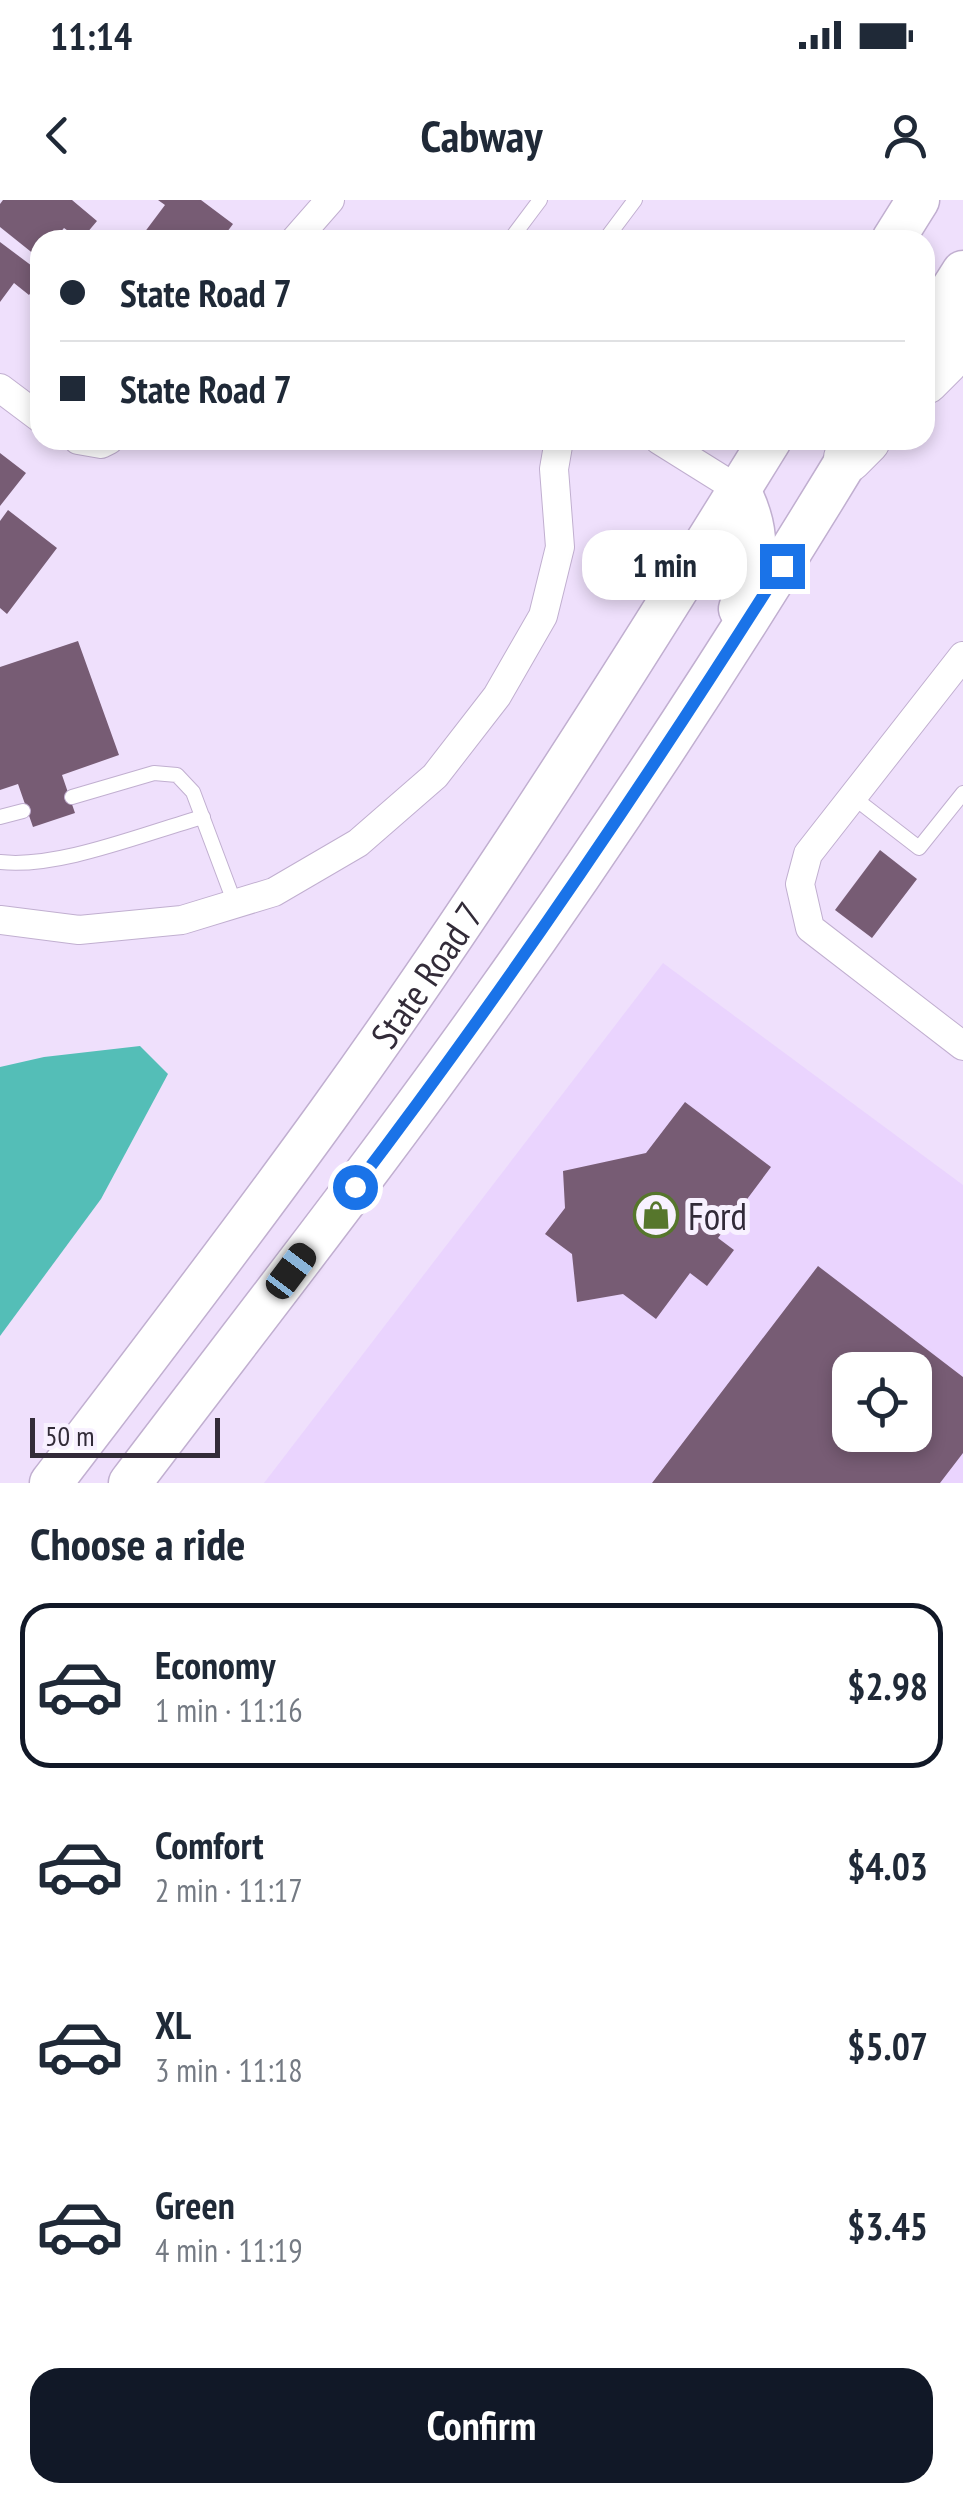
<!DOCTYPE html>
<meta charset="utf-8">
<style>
body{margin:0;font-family:"PT Sans Narrow",sans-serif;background:#f2f2f3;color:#1f2937;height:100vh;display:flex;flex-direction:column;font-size:38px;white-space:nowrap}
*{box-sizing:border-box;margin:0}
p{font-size:32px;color:#747a83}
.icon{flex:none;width:55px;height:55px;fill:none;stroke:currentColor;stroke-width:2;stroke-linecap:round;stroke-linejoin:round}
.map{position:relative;height:1283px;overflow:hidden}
.panel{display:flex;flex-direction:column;background:#fff;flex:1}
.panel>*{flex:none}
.top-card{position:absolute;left:30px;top:30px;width:905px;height:220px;border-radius:30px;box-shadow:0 5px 15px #0003;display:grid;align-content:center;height:220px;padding:0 30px;background:#fff}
.buttons{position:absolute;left:832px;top:1152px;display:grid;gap:20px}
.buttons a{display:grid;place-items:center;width:100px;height:100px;border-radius:20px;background:#fff;box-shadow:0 5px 15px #0003;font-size:50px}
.scale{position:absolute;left:30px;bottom:25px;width:190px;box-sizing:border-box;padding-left:10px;border:5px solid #322b38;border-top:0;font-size:28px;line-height:35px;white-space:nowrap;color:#322b38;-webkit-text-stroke:8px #f8f1ff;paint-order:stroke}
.end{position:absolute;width:45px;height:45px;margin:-22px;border:12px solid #1a73e8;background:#fff;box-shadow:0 0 0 5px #fff}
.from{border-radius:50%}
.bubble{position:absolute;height:70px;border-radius:30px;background:#fff;box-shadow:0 5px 15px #0003;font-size:32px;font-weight:700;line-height:70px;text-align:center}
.car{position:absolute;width:30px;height:60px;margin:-30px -15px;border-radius:12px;box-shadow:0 0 8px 2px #0007;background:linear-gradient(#222 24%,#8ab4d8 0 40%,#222 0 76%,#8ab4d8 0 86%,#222 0)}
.top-card b{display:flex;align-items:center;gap:35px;height:95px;font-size:38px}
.top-card b+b{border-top:2px solid #e0e1e3}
.top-card i{width:25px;height:25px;background:#1f2937}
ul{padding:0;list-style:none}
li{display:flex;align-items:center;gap:30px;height:165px;margin:0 20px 15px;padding:0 10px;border:5px solid transparent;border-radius:30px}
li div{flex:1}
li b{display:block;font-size:38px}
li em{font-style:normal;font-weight:700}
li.current{border-color:#111827}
li>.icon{width:90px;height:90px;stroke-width:1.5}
h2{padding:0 30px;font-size:45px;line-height:120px}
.button{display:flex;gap:20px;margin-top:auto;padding:20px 30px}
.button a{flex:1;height:115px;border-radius:30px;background:#111827;color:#fff;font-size:40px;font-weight:700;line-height:115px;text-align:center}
.status{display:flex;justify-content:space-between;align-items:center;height:70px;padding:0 50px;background:#fff;direction:ltr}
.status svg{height:28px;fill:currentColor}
header{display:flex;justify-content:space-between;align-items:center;height:130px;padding:0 30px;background:#fff;font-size:45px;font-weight:700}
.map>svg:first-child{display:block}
</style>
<div class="status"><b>11:14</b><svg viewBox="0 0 49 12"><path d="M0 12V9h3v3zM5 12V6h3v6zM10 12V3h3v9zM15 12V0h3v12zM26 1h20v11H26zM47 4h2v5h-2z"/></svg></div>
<header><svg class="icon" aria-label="back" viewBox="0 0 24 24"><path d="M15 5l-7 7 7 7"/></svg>Cabway<svg class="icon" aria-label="person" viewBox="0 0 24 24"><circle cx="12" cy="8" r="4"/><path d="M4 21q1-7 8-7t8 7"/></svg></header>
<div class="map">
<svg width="963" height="1283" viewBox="0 0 963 1283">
<rect width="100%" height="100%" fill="#efe0fc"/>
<!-- built -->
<path fill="#ead4fe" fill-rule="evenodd" d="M663,763L963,985V1283H264ZM850,1170H915V1235H850Z"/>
<!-- water -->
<path fill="#54beb7" d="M140,846L168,874L101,999L0,1136V867L44,857Z"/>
<!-- building -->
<path fill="#775c74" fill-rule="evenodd" d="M3,0H72L97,21L81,40L64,28L54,40H40V59L0,27V4Z
M158,0H201L233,24L221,40H145L141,37L165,5Z
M0,42L40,72V80L29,95L14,83L0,102Z
M0,253L26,273L0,306Z
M8,310L57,348L7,414L0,408V321Z
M78,441L119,555L62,575L75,613L33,627L18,584L0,590V467Z
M880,650L917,679L872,738L835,710Z
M685,902L771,967L718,1038L734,1050L707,1086L690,1073L656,1119L623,1094L577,1102L572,1054L545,1034L565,1008L563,971L646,953Z
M818,1066L963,1177V1253L940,1283H652ZM850,1170H915V1235H850Z"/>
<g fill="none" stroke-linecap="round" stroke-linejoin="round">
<defs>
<path id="service" d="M510,40L540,0
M605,40L635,0
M72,597L154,573L177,575L193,592L235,704
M853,597L919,648L963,593
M0,617L23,611
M0,662C58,669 145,633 203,617"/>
<path id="minor" d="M295,40L330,0
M0,188L40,218
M78,240L101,244L109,240
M659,240L739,290
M963,456L808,654L800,684L810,728L963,846
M0,720L79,730L182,720L274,692L358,643L435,576L497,496L543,416L560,347L554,269L559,240"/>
<g id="primary">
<path d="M893,40L918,0"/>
<path d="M925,132L963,72"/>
<path d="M739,290C763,337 755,362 740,409"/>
<path id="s1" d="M51,1283C145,1160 239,1038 329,913C486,695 629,468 770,240"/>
<path d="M130,1283C252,1122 377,963 494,798C623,617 744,430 859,240"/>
</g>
<path id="motorway" d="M925,180L945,160L963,132
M848,258L866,240"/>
</defs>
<!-- service casing -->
<use href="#service" stroke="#c1afd0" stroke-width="16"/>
<!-- minor casing -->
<use href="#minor" stroke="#c1afd0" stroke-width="30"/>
<!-- primary casing -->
<use href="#primary" stroke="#c1afd0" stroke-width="45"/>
<!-- motorway casing -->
<use href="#motorway" stroke="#c1afd0" stroke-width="50"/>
<!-- service -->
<use href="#service" stroke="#fff" stroke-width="14"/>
<!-- minor -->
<use href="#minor" stroke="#fff" stroke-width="28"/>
<!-- primary -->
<use href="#primary" stroke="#fff" stroke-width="42"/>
<!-- motorway -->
<use href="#motorway" stroke="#fff" stroke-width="48"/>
</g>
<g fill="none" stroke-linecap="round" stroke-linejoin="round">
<!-- route -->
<path stroke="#1a73e8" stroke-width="12" d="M355,987C507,787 648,578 782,366"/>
</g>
<!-- icons -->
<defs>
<symbol id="shop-ring" viewBox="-11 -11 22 22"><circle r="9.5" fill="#f8f1ff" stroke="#56762c" stroke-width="1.5"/><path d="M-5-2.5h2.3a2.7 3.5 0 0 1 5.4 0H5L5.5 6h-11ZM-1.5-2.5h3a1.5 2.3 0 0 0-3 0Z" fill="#56762c"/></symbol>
</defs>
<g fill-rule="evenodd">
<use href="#shop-ring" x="631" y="990" width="50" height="50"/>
</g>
<g text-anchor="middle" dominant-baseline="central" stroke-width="10" stroke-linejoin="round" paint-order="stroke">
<!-- street labels -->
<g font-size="38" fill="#322b38" stroke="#f8f1ff">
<text stroke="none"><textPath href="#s1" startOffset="632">State Road 7</textPath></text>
</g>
<!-- poi labels -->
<g font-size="38" fill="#322b38" stroke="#f8f1ff" text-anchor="start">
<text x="688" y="1015">Ford</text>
</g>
</g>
</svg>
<div class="buttons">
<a><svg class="icon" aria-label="locate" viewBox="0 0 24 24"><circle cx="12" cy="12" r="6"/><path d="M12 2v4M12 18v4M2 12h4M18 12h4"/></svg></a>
</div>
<div class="scale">50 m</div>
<i class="end from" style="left:355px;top:987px"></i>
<i class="end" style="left:782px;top:366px"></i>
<div class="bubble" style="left:582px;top:330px;width:165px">1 min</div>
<i class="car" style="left:291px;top:1071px;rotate:37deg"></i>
<div class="top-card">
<b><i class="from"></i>State Road 7</b>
<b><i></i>State Road 7</b>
</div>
</div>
<section class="panel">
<h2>Choose a ride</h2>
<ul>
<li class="current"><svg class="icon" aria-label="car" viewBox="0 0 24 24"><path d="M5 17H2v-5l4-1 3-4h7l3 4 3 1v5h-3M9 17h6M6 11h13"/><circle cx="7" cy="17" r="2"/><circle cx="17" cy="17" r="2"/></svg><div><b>Economy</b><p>1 min · 11:16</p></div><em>$2.98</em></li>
<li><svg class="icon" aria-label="car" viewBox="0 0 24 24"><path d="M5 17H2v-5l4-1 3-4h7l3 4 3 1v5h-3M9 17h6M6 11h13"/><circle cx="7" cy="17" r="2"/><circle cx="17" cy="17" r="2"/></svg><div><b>Comfort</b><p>2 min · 11:17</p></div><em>$4.03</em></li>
<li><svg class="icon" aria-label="car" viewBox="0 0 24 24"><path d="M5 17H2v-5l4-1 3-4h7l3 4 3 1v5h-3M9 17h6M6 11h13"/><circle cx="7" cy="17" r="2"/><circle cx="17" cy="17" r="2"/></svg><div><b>XL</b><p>3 min · 11:18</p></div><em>$5.07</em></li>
<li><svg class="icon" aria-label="car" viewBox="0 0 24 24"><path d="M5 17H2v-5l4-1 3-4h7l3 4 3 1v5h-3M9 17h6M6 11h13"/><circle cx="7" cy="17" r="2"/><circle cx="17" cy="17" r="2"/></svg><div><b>Green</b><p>4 min · 11:19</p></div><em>$3.45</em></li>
</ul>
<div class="button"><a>Confirm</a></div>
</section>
